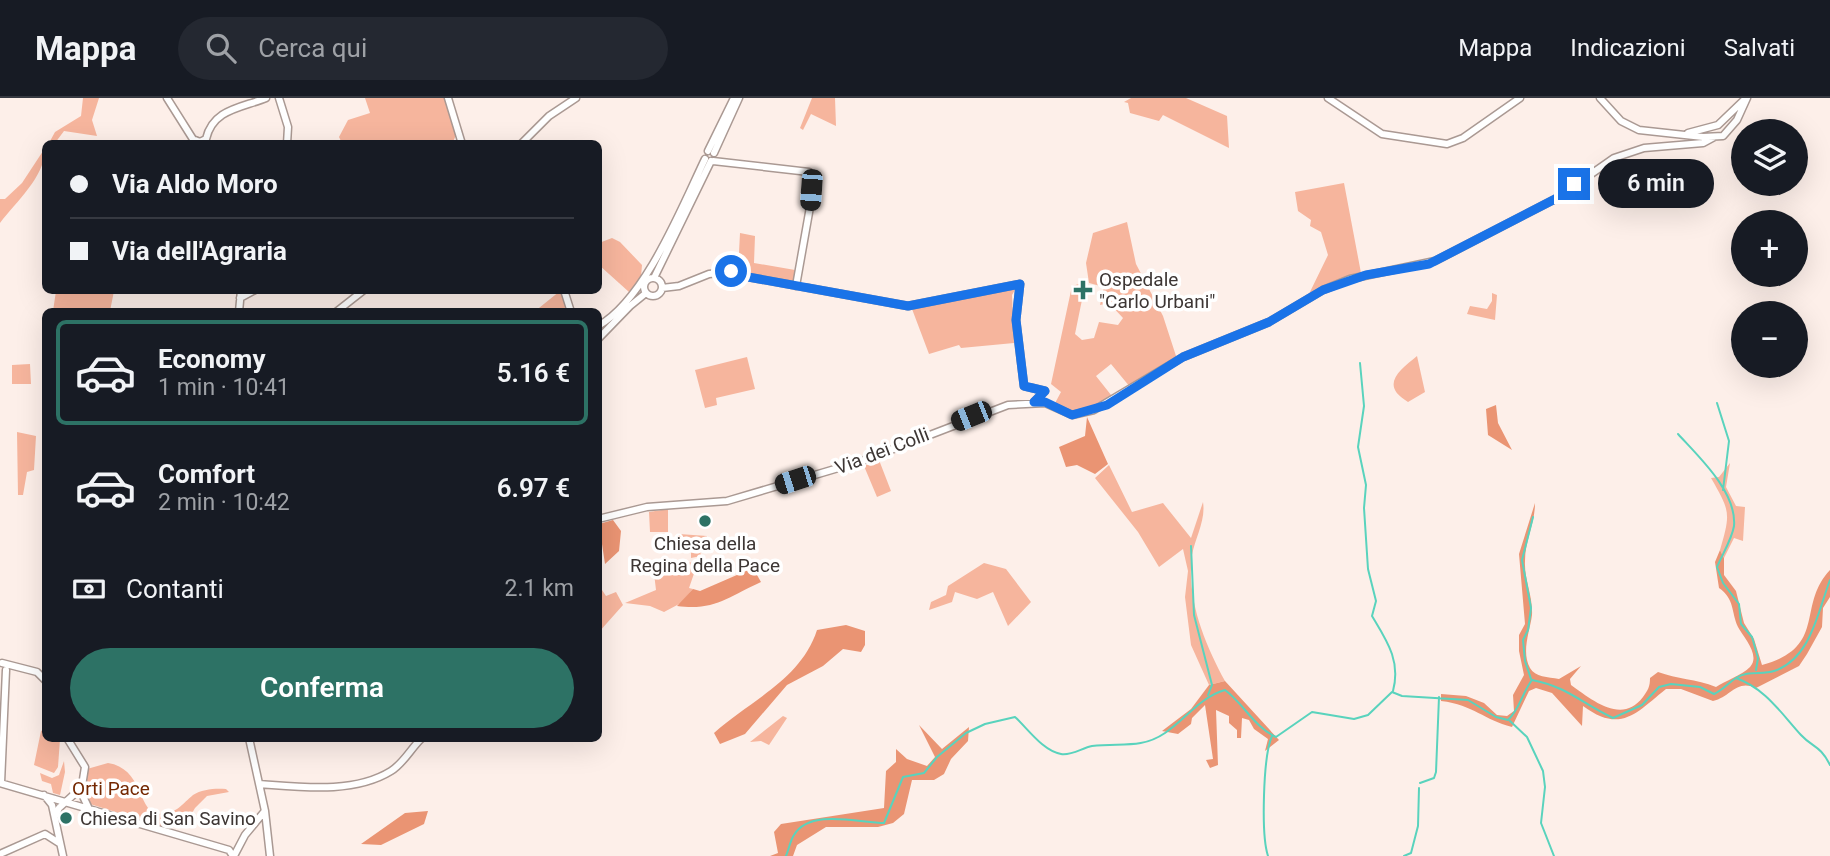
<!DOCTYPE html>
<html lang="it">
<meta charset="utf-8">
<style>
body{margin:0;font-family:Roboto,sans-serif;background:#242831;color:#f1f3f6;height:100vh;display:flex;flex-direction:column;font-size:26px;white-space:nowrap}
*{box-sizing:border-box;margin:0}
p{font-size:23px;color:#9ea1a6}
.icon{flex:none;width:38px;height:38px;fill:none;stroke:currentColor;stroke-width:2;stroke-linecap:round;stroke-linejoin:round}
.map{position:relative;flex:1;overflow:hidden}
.drawer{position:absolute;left:42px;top:210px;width:560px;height:434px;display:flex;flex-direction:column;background:#171b24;border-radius:10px;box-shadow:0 7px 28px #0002}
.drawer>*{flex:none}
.banner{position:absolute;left:42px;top:42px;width:560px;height:154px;border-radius:10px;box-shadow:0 7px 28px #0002;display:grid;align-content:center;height:154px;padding:0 28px;background:#171b24}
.buttons{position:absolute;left:1731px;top:21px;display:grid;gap:14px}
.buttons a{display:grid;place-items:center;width:77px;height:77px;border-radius:50%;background:#171b24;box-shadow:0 7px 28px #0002;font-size:35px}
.end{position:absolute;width:32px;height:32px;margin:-16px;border:9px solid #1a73e8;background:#fff;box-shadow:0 0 0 4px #fff}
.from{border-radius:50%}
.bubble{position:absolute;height:49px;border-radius:24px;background:#171b24;box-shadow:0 7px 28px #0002;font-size:23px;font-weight:600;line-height:49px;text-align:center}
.car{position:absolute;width:21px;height:42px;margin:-21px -10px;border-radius:9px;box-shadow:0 0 5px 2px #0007;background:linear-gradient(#222 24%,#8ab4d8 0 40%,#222 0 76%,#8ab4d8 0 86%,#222 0)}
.banner b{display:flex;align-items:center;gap:24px;height:66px;font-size:26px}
.banner b+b{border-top:2px solid #363941}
.banner i{width:18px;height:18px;background:#f1f3f6}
ul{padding:12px 0 0;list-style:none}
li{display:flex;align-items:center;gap:21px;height:105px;margin:0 14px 10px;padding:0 14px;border:4px solid transparent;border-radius:10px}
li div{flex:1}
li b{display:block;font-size:26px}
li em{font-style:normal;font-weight:600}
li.current{border-color:#2d7265}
li>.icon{width:63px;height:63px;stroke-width:1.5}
.pay{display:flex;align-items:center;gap:18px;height:77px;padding:0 28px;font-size:26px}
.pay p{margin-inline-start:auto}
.primary-button{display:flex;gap:14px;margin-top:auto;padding:14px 28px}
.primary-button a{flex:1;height:80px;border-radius:42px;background:#2d7265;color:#fff;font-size:28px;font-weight:600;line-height:80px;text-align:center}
header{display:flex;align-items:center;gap:42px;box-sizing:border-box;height:98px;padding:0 35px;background:#171b24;border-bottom:2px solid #363941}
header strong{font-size:33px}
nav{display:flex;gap:38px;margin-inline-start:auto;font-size:24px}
.search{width:490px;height:63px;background:#242831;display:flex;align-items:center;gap:18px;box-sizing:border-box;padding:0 24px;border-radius:38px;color:#9ea1a6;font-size:26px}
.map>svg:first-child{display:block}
</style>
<header>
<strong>Mappa</strong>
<div class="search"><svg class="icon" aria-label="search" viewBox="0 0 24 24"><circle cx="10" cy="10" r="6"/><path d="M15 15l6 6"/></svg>Cerca qui</div>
<nav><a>Mappa</a><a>Indicazioni</a><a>Salvati</a></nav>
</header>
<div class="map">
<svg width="1830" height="758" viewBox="0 0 1830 758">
<rect width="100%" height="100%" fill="#fdefe9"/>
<!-- green -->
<path fill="#f6b59d" d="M83,0H99L92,22L97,38L64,33L55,45H49L55,34L81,18Z
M365,0H446L456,37L452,46L342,45L339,39L348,22L370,15Z
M812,0H835L836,28L811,16L803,32L800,30Z
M1131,0H1186L1227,18L1229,50L1163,17L1159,23L1130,15L1128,5L1124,4Z
M45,50C46,78 16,104 0,125V101H5L22,85Z
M1344,85L1361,175L1308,198L1328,157L1321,134L1310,128L1311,122L1298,113L1295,94Z
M1127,124L1136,166L1163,218L1177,261L1130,289L1111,266L1096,278L1115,302L1072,314L1054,307L1061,294L1051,286L1072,188L1079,186L1084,192L1075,236L1082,242L1094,240L1099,224L1118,227L1123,220L1109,205L1100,207L1104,189L1089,185L1086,165L1093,135Z
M740,135L755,138L754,165L795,172L794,184L738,174Z
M612,140L620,144L642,167L641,179L629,194L599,167V145Z
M1016,190L1012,197L1014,245L961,250L959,247L929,256L912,211Z
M56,193H114L110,213H53Z
M560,193L568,213L534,214Z
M1492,195L1497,197L1495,222L1467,216L1470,208L1487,211L1492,203Z
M1417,258L1425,294L1408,304C1379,287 1400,272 1417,258Z
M747,259L755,291L716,300L717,307L705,310L695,272Z
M30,266L31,286H12V267Z
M17,334L36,338L34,372L27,374L23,397H18Z
M879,362L891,393L877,399L864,368Z
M1730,365L1726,389L1736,408L1745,409L1743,443L1734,440L1724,460L1720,452C1731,415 1730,413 1711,380L1719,379Z
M1109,367L1132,414L1163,405L1191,440L1203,404C1206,422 1195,440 1192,457C1186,501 1205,546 1225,583L1209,587L1191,547L1185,499L1188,473L1183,451L1159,469L1138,434L1095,380Z
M668,411V434H650L649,414Z
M679,436L707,438L706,453H700L701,458L691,460V455L698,453L678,452Z
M698,464L689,490L693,491L681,505L664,514L650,508L625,505L656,492L653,467Z
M984,465L1006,471L1031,504L1008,528L993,494L977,501L955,494L952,504L929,512L931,504L946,497L948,488Z
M598,486L606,498L616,494L623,507L599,534Z
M783,618L787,620L769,647L761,643L750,644Z
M45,631L46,640L60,641L58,669L54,675L34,667L41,633Z
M64,663L65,674L60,697L53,695L51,686L42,683L40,675L52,680L59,677Z
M108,665C142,670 139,711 155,715C174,719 181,707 193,697C202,691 216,690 226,691L229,694L207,698L195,710L185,727L173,724L170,731L90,706L85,694L87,671Z"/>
<!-- forest -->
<path fill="#ea9473" d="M1496,307L1498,325L1512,352L1488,337L1486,311Z
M1087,319L1108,366L1095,376L1077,367L1066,369L1059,349L1085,338Z
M1535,405C1535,426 1525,442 1525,463C1524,481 1533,498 1532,517C1530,533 1521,554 1530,570C1535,579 1548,579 1559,581L1581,568L1570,581L1571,587C1592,602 1622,627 1643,599C1648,592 1650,589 1650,580L1658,574C1677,581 1696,581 1716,589C1725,583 1742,577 1750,569C1761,557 1743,539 1738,529C1731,514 1735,501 1719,490L1715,464L1720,452L1724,460V477L1736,493L1744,525L1754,541L1762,567C1828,549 1796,508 1830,472V499L1823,510L1822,529L1807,556L1799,568L1756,590C1736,581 1731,599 1713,603L1681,591H1666C1636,615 1621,636 1583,608L1582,628L1552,595L1536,590L1529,593L1512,629C1484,622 1474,607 1441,603V596L1466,598L1484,605L1497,617L1507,618L1514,613L1513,597L1524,577L1519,553V537L1525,526L1519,456Z
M613,422L621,433L619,453L605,466L599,426Z
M753,470L761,484C728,499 715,513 677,508L693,491L700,493Z
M846,527L865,533V547L861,554L843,551L823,568L787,587L745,636L720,646L714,635C749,603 801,582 817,532Z
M1225,583L1279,642L1265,653L1268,641L1254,631L1249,622L1242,620L1241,640H1237V632L1229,625V618L1216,612L1218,667L1210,670L1206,662L1213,661L1205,607L1192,620L1191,626L1178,636L1162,633L1191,611L1209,587Z
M919,627L942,651L969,629L968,643L951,661L944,676L934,682H912L904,716L893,725L878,729H826L797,747L793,758H770L778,755L774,734L781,726L884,710L886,673L896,664V651L907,661L927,668L935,659Z
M428,713L424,726L381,747L361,746L405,715Z"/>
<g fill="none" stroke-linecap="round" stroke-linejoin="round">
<!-- stream -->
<path stroke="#59d3bd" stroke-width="2" d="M1360,265L1364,308L1358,349L1366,387L1364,410L1368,471L1376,503L1372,518C1387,543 1401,563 1393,593
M1717,305L1729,343L1723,392
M1678,336C1699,359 1737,394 1734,428C1732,441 1722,457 1717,469L1723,485L1739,506L1741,526L1752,539L1758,560L1756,572
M1191,448L1194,517L1212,587L1208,597
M1736,580C1766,591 1780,614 1801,637C1813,650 1820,647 1830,667
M1531,581L1525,563L1523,542L1528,532L1531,510L1522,462L1533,419
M1510,623L1527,639L1543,673L1545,689L1541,725L1554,758
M1420,685L1434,680L1436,674L1439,599
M786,758C789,751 790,743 794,737C810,710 860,725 884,725L903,679L924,675L937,659L966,635L985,626L1015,619C1028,631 1043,653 1061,656C1071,658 1082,650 1092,648C1119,644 1140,652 1165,635C1186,621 1200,599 1225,592C1244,606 1254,629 1276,639L1312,614L1354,621L1368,617L1392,594L1402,598L1468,602L1496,619L1508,622C1520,611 1522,595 1532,582C1568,589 1581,605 1613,620L1642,607L1659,589L1671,586L1700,589L1714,596C1724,591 1728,585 1736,580C1748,572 1762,577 1774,573C1811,561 1818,513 1830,482
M1268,758C1261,737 1263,658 1272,638
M1404,758L1411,755L1418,728L1419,690"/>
<defs>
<path id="secondary" d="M167,0L196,46
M279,0L288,29L287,46
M448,0L462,46
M1328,0L1382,36L1447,46L1463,40L1520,0
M1600,0L1621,23L1639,32L1703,39L1723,38L1737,22L1747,0
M1688,35L1718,27L1744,2
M195,42L200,44L206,41C213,11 241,10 266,0
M521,46L549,18L576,0
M708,53L734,0
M714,55L739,0
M713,63L809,74L810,109L796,188
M729 177a4 4 0 1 1 8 0a4 4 0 1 1-8 0Z
M737,177L908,208L1020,186L1016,222L1024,288L1045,293L1034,304
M644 189a9 9 0 1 1 18 0a9 9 0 1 1-18 0Z
M654,180L711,63
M662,190L679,188L709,176L730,174
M564,192L571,214
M240,200L255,192
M239,214L241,192
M336,214L364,192
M598,228C645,202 682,109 705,61
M598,241L630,208L646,195
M598,421L647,409L727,403L862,363L1008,307L1045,305L1072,317L1094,312L1183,259L1269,224L1323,192L1350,181L1435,163L1557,100L1614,60L1644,50L1703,45L1714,39
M2,565L37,574L46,583
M67,640L85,669L81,694L89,711
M249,640L265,713L270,758
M0,685L229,752L233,758
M1,685L6,572
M260,686C301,689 354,696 391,673C404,665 411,650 422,640
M44,697L52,707L63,758
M56,717L59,710L81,690
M0,756L45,736L59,745
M234,758L245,737L264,714"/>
</defs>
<!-- secondary casing -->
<use href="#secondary" stroke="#aa9993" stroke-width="9"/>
<!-- secondary -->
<use href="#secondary" stroke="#fff" stroke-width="6"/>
</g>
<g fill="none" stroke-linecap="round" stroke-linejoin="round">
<!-- route -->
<path stroke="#1a73e8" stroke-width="9" d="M731,173L737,177L908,208L1020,186L1016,222L1024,288L1045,293L1034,304H1045L1072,317L1107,307L1183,259L1269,224L1323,192L1366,177L1429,166L1557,100L1574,86"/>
</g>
<!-- markers -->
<g fill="#2d7265" stroke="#fff" stroke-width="2.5">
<path d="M1079.5 181.5h7v7h7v7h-7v7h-7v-7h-7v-7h7z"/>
<circle cx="705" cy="423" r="7"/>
<circle cx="66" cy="720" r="7"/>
</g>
<g text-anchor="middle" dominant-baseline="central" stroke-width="7" stroke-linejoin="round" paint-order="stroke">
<!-- poi labels -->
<g font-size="19" fill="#3d3634" stroke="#fff" text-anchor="start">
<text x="1099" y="181">Ospedale<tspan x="1099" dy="22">"Carlo Urbani"</tspan></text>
<text x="705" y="445" text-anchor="middle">Chiesa della<tspan x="705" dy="22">Regina della Pace</tspan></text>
<text x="80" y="720">Chiesa di San Savino</text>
</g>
<!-- street labels -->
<g font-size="19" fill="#3d3634" stroke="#fff">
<text transform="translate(882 353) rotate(-21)">Via dei Colli</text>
</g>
<!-- park labels -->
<g font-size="19" fill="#742802" stroke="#fff">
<text x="111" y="690">Orti Pace</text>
</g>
</g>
</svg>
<div class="buttons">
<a><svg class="icon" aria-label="layers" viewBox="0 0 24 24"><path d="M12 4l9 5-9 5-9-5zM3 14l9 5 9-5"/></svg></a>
<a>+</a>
<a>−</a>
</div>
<i class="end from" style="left:731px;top:173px"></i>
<i class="end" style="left:1574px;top:86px"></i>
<div class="bubble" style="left:1598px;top:61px;width:116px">6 min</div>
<i class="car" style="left:811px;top:92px;rotate:184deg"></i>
<i class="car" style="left:971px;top:318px;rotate:248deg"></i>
<i class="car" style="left:795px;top:382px;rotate:252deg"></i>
<div class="banner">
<b><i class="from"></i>Via Aldo Moro</b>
<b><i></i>Via dell'Agraria</b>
</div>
<section class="drawer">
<ul>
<li class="current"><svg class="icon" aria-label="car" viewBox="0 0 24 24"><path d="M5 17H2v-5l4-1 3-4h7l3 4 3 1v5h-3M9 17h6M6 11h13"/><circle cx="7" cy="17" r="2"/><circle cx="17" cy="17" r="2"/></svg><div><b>Economy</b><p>1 min · 10:41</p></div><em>5.16 €</em></li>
<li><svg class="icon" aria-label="car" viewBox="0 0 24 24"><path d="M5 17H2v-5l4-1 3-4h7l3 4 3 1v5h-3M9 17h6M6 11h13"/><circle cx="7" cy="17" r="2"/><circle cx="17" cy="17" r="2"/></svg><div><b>Comfort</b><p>2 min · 10:42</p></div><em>6.97 €</em></li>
</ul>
<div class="pay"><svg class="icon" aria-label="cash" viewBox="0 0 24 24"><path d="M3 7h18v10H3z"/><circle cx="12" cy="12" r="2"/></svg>Contanti<p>2.1 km</p></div>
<div class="primary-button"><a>Conferma</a></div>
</section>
</div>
